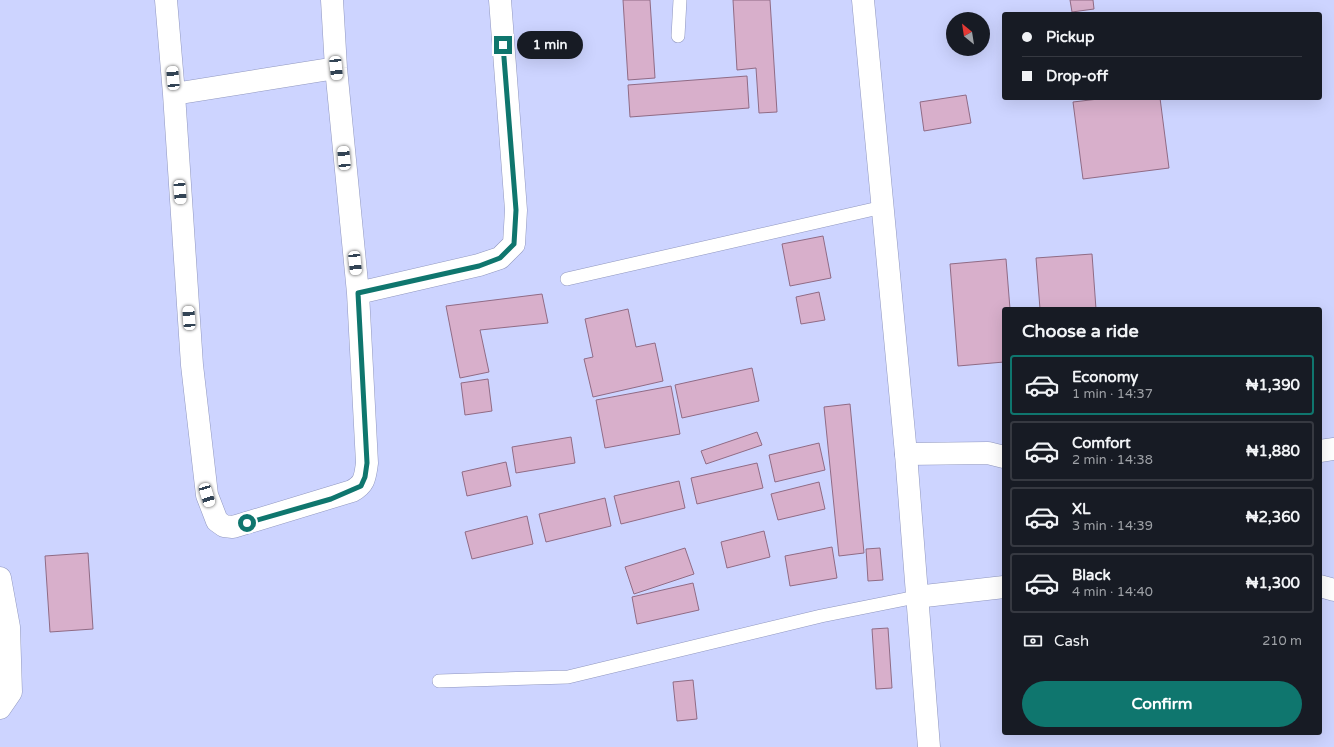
<!DOCTYPE html>
<meta charset="utf-8">
<style>
body{margin:0;font-family:"Varela Round",sans-serif;background:#20242c;color:#f1f3f6;height:100vh;display:flex;flex-direction:column;font-size:15px;white-space:nowrap}
*{box-sizing:border-box;margin:0}
p{font-size:13px;color:#9ea1a6}
.icon{flex:none;width:22px;height:22px;fill:none;stroke:currentColor;stroke-width:2;stroke-linecap:round;stroke-linejoin:round}
.map{position:relative;flex:1;overflow:hidden}
.side{position:absolute;left:1002px;top:307px;width:320px;height:428px;display:flex;flex-direction:column;background:#171b24;border-radius:4px;box-shadow:0 4px 16px #0002}
.side>*{flex:none}
.top-card{position:absolute;left:1002px;top:12px;width:320px;height:88px;border-radius:4px;box-shadow:0 4px 16px #0002;display:grid;align-content:center;height:88px;padding:0 20px;background:#171b24}
.needle{width:26px;rotate:330deg}
.tools{position:absolute;left:946px;top:12px;display:grid;gap:8px}
.tools a{display:grid;place-items:center;width:44px;height:44px;border-radius:50%;background:#171b24;box-shadow:0 4px 16px #0002;font-size:20px}
.end{position:absolute;width:18px;height:18px;margin:-9px;border:5px solid #0f766e;background:#fff;box-shadow:0 0 0 2px #fff}
.from{border-radius:50%}
.bubble{position:absolute;height:28px;border-radius:14px;background:#171b24;box-shadow:0 4px 16px #0002;font-size:13px;font-weight:700;line-height:28px;text-align:center}
.car{position:absolute;width:12px;height:24px;margin:-12px -6px;border-radius:5px;box-shadow:0 0 3px 1px #0007;background:linear-gradient(#fff 24%,#345 0 40%,#fff 0 76%,#345 0 86%,#fff 0)}
.top-card b{display:flex;align-items:center;gap:14px;height:38px;font-size:15px}
.top-card b+b{border-top:1px solid #363941}
.top-card i{width:10px;height:10px;background:#f1f3f6}
ul{padding:0;list-style:none}
li{display:flex;align-items:center;gap:12px;height:60px;margin:0 8px 6px;padding:0 12px;border:2px solid #363941;border-radius:4px}
li div{flex:1}
li b{display:block;font-size:15px}
li em{font-style:normal;font-weight:700}
li.active{border-color:#0f766e}
li>.icon{width:36px;height:36px;stroke-width:1.5}
h2{padding:0 20px;font-size:18px;line-height:48px}
.pay{display:flex;align-items:center;gap:10px;height:44px;padding:0 20px;font-size:15px}
.pay p{margin-inline-start:auto}
.primary-button{display:flex;gap:8px;margin-top:auto;padding:8px 20px}
.primary-button a{flex:1;height:46px;border-radius:24px;background:#0f766e;color:#fff;font-size:16px;font-weight:700;line-height:46px;text-align:center}
.map>svg:first-child{display:block}
</style>
<div class="map">
<svg width="1334" height="747" viewBox="0 0 1334 747">
<rect width="100%" height="100%" fill="#cdd4ff"/>
<!-- building -->
<path fill="#d8afcb" stroke="#906b85" d="M623,0H650L655,78L628,80Z
M733,0H770L777,112L759,113L756,68L737,70Z
M1070,0H1093L1094,9L1072,12Z
M747,76L749,108L630,117L628,85Z
M966,95L971,123L924,131L920,102Z
M1107,98H1160L1169,168L1083,179L1073,102Z
M823,236L831,278L790,286L782,244Z
M1092,254L1096,309H1040L1036,258Z
M1006,259L1010,309H1004V362L958,366L950,264Z
M819,292L825,320L801,324L796,297Z
M542,294L548,323L480,330L489,372L460,378L446,306Z
M628,309L636,347L655,343L663,381L593,397L584,359L593,357L585,319Z
M752,368L759,401L682,418L675,385Z
M488,379L492,411L465,415L461,383Z
M671,386L680,434L605,448L596,400Z
M850,404L864,553L839,556L824,407Z
M757,432L762,445L706,464L701,451Z
M571,437L575,463L516,473L512,447Z
M819,443L825,470L775,482L769,455Z
M506,462L511,486L467,496L462,472Z
M757,463L763,488L697,504L691,478Z
M679,481L685,508L621,524L614,496Z
M819,482L825,509L778,520L771,494Z
M605,498L611,526L546,542L539,514Z
M527,516L533,544L472,559L465,532Z
M764,531L770,557L727,568L721,542Z
M832,547L837,578L790,586L785,556Z
M685,548L694,574L634,594L625,567Z
M880,548L883,580L868,581L866,549Z
M88,553L93,629L50,632L45,556Z
M693,583L699,610L637,624L632,597Z
M888,628L892,688L876,689L872,629Z
M693,680L697,719L677,721L673,682Z"/>
<g fill="none" stroke-linecap="round" stroke-linejoin="round">
<defs>
<path id="lane" d="M678,36L680,0
M567,279L883,207
M439,681L568,677L821,616L916,597"/>
<path id="street" d="M166,0L174,94L192,365L207,495L217,521L224,526L233,527L352,491C365,484 365,477 367,463L358,293L336,68L332,0
M174,94L336,68
M358,293L479,265L500,258L514,244L516,210L500,0
M1320,451L1334,449
M906,454L988,453L1004,457
M0,578L9,627L11,692L0,708
M1320,586L1334,590
M916,597L1004,587"/>
<path id="secondary" d="M863,0L906,454L929,747"/>
</defs>
<!-- lane casing -->
<use href="#lane" stroke="#9097bf" stroke-width="14"/>
<!-- street casing -->
<use href="#street" stroke="#9097bf" stroke-width="23"/>
<!-- secondary casing -->
<use href="#secondary" stroke="#9097bf" stroke-width="23"/>
<!-- lane -->
<use href="#lane" stroke="#fff" stroke-width="13"/>
<!-- street -->
<use href="#street" stroke="#fff" stroke-width="22"/>
<!-- secondary -->
<use href="#secondary" stroke="#fff" stroke-width="22"/>
</g>
<g fill="none" stroke-linecap="round" stroke-linejoin="round">
<!-- route -->
<path stroke="#0f766e" stroke-width="5" d="M247,523L331,499L361,486L365,477L367,463L358,293L479,266L500,258L514,244L516,210L503,45"/>
</g>
</svg>
<div class="tools">
<a><svg class="needle" viewBox="-14 -14 28 28"><path d="M0-13l5 13h-10z" fill="#e53935"/><path d="M0 13l5-13h-10z" fill="#9ea1a6"/></svg></a>
</div>
<i class="end from" style="left:247px;top:523px"></i>
<i class="end" style="left:503px;top:45px"></i>
<div class="bubble" style="left:517px;top:31px;width:66px">1 min</div>
<i class="car" style="left:336px;top:68px;rotate:174deg"></i>
<i class="car" style="left:173px;top:78px;rotate:355deg"></i>
<i class="car" style="left:344px;top:158px;rotate:355deg"></i>
<i class="car" style="left:180px;top:192px;rotate:176deg"></i>
<i class="car" style="left:355px;top:263px;rotate:174deg"></i>
<i class="car" style="left:189px;top:318px;rotate:356deg"></i>
<i class="car" style="left:207px;top:495px;rotate:163deg"></i>
<div class="top-card">
<b><i class="from"></i>Pickup</b>
<b><i></i>Drop-off</b>
</div>
<section class="side">
<h2>Choose a ride</h2>
<ul>
<li class="active"><svg class="icon" aria-label="car" viewBox="0 0 24 24"><path d="M5 17H2v-5l4-1 3-4h7l3 4 3 1v5h-3M9 17h6M6 11h13"/><circle cx="7" cy="17" r="2"/><circle cx="17" cy="17" r="2"/></svg><div><b>Economy</b><p>1 min · 14:37</p></div><em>₦1,390</em></li>
<li><svg class="icon" aria-label="car" viewBox="0 0 24 24"><path d="M5 17H2v-5l4-1 3-4h7l3 4 3 1v5h-3M9 17h6M6 11h13"/><circle cx="7" cy="17" r="2"/><circle cx="17" cy="17" r="2"/></svg><div><b>Comfort</b><p>2 min · 14:38</p></div><em>₦1,880</em></li>
<li><svg class="icon" aria-label="car" viewBox="0 0 24 24"><path d="M5 17H2v-5l4-1 3-4h7l3 4 3 1v5h-3M9 17h6M6 11h13"/><circle cx="7" cy="17" r="2"/><circle cx="17" cy="17" r="2"/></svg><div><b>XL</b><p>3 min · 14:39</p></div><em>₦2,360</em></li>
<li><svg class="icon" aria-label="car" viewBox="0 0 24 24"><path d="M5 17H2v-5l4-1 3-4h7l3 4 3 1v5h-3M9 17h6M6 11h13"/><circle cx="7" cy="17" r="2"/><circle cx="17" cy="17" r="2"/></svg><div><b>Black</b><p>4 min · 14:40</p></div><em>₦1,300</em></li>
</ul>
<div class="pay"><svg class="icon" aria-label="cash" viewBox="0 0 24 24"><path d="M3 7h18v10H3z"/><circle cx="12" cy="12" r="2"/></svg>Cash<p>210 m</p></div>
<div class="primary-button"><a>Confirm</a></div>
</section>
</div>
